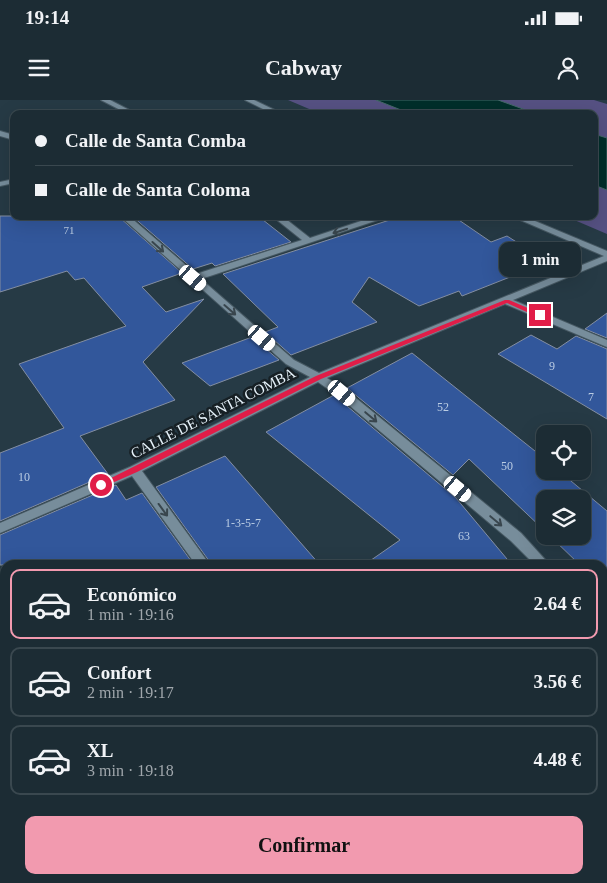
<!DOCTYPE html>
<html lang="es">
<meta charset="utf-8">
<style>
body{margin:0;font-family:Georgia,serif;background:#25343c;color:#f1f3f6;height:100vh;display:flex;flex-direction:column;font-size:19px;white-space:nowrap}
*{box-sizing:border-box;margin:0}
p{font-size:16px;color:#a0a7ac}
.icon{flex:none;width:28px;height:28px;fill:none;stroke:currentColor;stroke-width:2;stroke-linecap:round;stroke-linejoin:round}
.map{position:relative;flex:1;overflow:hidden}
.side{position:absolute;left:0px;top:460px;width:608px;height:324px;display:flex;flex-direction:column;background:#1c2c34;border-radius:15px 15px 0 0;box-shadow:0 5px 20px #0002,0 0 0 1px #3a484f}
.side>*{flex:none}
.banner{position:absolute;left:10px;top:10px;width:588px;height:110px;border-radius:10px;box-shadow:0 5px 20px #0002,0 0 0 1px #3a484f;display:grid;align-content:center;height:110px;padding:0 25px;background:#1c2c34}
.tools{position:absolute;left:536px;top:325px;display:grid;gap:10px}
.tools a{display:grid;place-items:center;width:55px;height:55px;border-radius:10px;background:#1c2c34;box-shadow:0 5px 20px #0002,0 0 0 1px #3a484f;font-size:25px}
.end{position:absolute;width:22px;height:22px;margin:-11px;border:6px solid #e11d48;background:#fff;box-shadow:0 0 0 2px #fff}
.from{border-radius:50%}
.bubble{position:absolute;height:35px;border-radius:10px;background:#1c2c34;box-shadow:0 5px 20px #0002,0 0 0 1px #3a484f;font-size:16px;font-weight:700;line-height:35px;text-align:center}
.car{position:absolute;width:15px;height:30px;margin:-15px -8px;border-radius:6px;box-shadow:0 0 4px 1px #0007;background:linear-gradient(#fff 24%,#345 0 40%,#fff 0 76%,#345 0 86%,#fff 0)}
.banner b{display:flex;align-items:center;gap:18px;height:48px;font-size:19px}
.banner b+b{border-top:1px solid #3a484f}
.banner i{width:12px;height:12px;background:#f1f3f6}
ul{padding:9px 0 0;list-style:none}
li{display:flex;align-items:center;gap:15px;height:70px;margin:0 10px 8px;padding:0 15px;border:2px solid #3a484f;border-radius:10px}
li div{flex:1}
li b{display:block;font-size:19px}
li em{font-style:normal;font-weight:700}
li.current{border-color:#f29aaf}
li>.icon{width:45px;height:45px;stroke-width:1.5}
.primary-button{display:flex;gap:10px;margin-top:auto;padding:10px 25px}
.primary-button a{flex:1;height:58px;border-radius:10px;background:#f29aaf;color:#111;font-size:20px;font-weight:700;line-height:58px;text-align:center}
.status{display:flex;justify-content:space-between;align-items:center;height:35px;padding:0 25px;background:#1c2c34;direction:ltr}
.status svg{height:14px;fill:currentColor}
header{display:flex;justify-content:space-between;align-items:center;height:65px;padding:0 25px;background:#1c2c34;font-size:22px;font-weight:700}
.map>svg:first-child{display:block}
</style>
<div class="status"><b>19:14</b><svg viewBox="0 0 49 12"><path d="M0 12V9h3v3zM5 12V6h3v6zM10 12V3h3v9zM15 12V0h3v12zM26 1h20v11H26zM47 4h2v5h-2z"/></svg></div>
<header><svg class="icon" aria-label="menu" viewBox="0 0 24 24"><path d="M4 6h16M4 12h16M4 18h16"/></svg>Cabway<svg class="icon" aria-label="person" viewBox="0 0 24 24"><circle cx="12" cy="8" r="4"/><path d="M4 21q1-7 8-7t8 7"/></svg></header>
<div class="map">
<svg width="607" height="783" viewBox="0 0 607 783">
<rect width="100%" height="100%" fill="#263a45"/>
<!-- green -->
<path fill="#565183" d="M288,0H594L607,4V134L565,116H594V14H321Z"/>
<!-- water -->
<path fill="#002e2a" stroke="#456969" d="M376,0H498L537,14H411Z
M594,34L607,38V90L594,85Z"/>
<!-- building -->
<path fill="#32579b" stroke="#838ea2" d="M0,116H118L182,173L142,187L166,212L204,199L143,262L175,300L80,336L108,374L0,421V353L64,328L19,264L126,226L84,178L75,180L67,171L0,192Z
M132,116H258L291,142L215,166L212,163L193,169Z
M402,116H453L491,142L507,136L548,162L462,196L459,191L419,206L369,177L352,202L377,222L291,255L265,232L278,227L223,174Z
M607,213V238L585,229Z
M531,235L557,249L576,236L607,249V319L498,254Z
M252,237L279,260L210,286L182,263Z
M412,253L545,359V371H559L607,411V491L602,486V465H580L550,436H582V399H545V431L469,359L453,375L347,288Z
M334,295L456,398L512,465H364L400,440L266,332Z
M225,356L320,465H212L156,387Z
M116,385L126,400L142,393L194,465H0V435Z"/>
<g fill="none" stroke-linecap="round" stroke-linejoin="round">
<defs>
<path id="minor" d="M101,0H110L137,14H128Z
M245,0H254L283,14H273Z
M0,31L14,35V40L0,36Z
M14,79V83L0,86V82Z
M120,116H129L196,174L302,140L272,116H282L310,138L376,116H390L201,179L294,260L319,273L604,156L511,116H523L607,151V161L513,200L607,240V247L505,204L327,278L346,290L521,433L550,465H535L511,441L338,296L318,282L142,371L210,465H196L132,376L0,433V423L130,367L310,277L286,264Z
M602,519L607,521V536L602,534Z
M0,758L5,760V779H13L15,783H0Z
M422,779H441L443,783H424Z"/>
</defs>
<!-- minor casing -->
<use href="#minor" stroke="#465862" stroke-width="2"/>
<!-- minor -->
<use href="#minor" fill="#778d9b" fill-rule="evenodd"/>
</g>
<!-- one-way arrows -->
<defs><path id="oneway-shaft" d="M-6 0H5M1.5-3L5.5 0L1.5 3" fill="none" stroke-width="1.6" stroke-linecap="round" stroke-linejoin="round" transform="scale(1.25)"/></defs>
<g stroke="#39464e">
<use href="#oneway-shaft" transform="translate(340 131) rotate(162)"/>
<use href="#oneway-shaft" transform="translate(158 147) rotate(42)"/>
<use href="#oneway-shaft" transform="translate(230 210) rotate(41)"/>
<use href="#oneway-shaft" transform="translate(371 317) rotate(40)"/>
<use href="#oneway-shaft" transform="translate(163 410) rotate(54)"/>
<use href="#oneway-shaft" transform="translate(496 421) rotate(40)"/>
</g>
<!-- route -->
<path fill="#e11d48" d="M505,200H509L544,215L538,217L507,203L321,279L137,372L103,387H98L97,385L316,276Z"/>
<g text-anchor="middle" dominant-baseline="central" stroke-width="5" stroke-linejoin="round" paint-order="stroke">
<!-- far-number labels -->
<g font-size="11" fill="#bacce3">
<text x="69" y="130">71</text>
</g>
<!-- number labels -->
<g font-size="12" fill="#bacce3">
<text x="552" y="266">9</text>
<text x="591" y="297">7</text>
<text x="443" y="307">52</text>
<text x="507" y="366">50</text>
<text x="24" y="377">10</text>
<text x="243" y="423">1-3-5-7</text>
<text x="464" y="436">63</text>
</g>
<!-- street labels -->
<g font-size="15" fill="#e7f3fb" stroke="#172025">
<text transform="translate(213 313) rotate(-27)">CALLE DE SANTA COMBA</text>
</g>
</g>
</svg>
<div class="tools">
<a><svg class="icon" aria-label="locate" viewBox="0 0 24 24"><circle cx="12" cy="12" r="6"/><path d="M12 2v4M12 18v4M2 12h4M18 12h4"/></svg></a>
<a><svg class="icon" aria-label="layers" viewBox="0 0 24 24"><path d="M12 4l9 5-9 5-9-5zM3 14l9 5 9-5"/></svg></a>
</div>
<i class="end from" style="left:101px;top:385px"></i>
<i class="end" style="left:540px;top:215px"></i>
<div class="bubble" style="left:499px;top:142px;width:82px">1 min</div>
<i class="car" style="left:193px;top:178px;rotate:131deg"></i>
<i class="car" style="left:262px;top:238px;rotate:131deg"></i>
<i class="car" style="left:342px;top:293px;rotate:130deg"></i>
<i class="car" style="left:458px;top:389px;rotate:130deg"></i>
<div class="banner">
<b><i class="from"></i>Calle de Santa Comba</b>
<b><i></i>Calle de Santa Coloma</b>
</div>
<section class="side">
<ul>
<li class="current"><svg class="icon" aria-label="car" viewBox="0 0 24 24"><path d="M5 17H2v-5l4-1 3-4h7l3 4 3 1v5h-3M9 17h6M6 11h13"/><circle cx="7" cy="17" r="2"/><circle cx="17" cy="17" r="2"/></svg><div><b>Económico</b><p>1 min · 19:16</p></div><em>2.64 €</em></li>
<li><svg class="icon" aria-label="car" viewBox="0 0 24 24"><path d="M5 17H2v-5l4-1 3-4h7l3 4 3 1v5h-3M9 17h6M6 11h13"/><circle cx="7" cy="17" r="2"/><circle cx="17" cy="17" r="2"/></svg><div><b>Confort</b><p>2 min · 19:17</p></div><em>3.56 €</em></li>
<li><svg class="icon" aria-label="car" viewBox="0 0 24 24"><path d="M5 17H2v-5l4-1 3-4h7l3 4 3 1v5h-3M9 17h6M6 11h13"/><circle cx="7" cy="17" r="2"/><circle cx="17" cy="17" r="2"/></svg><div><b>XL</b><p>3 min · 19:18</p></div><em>4.48 €</em></li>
</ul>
<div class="primary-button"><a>Confirmar</a></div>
</section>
</div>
